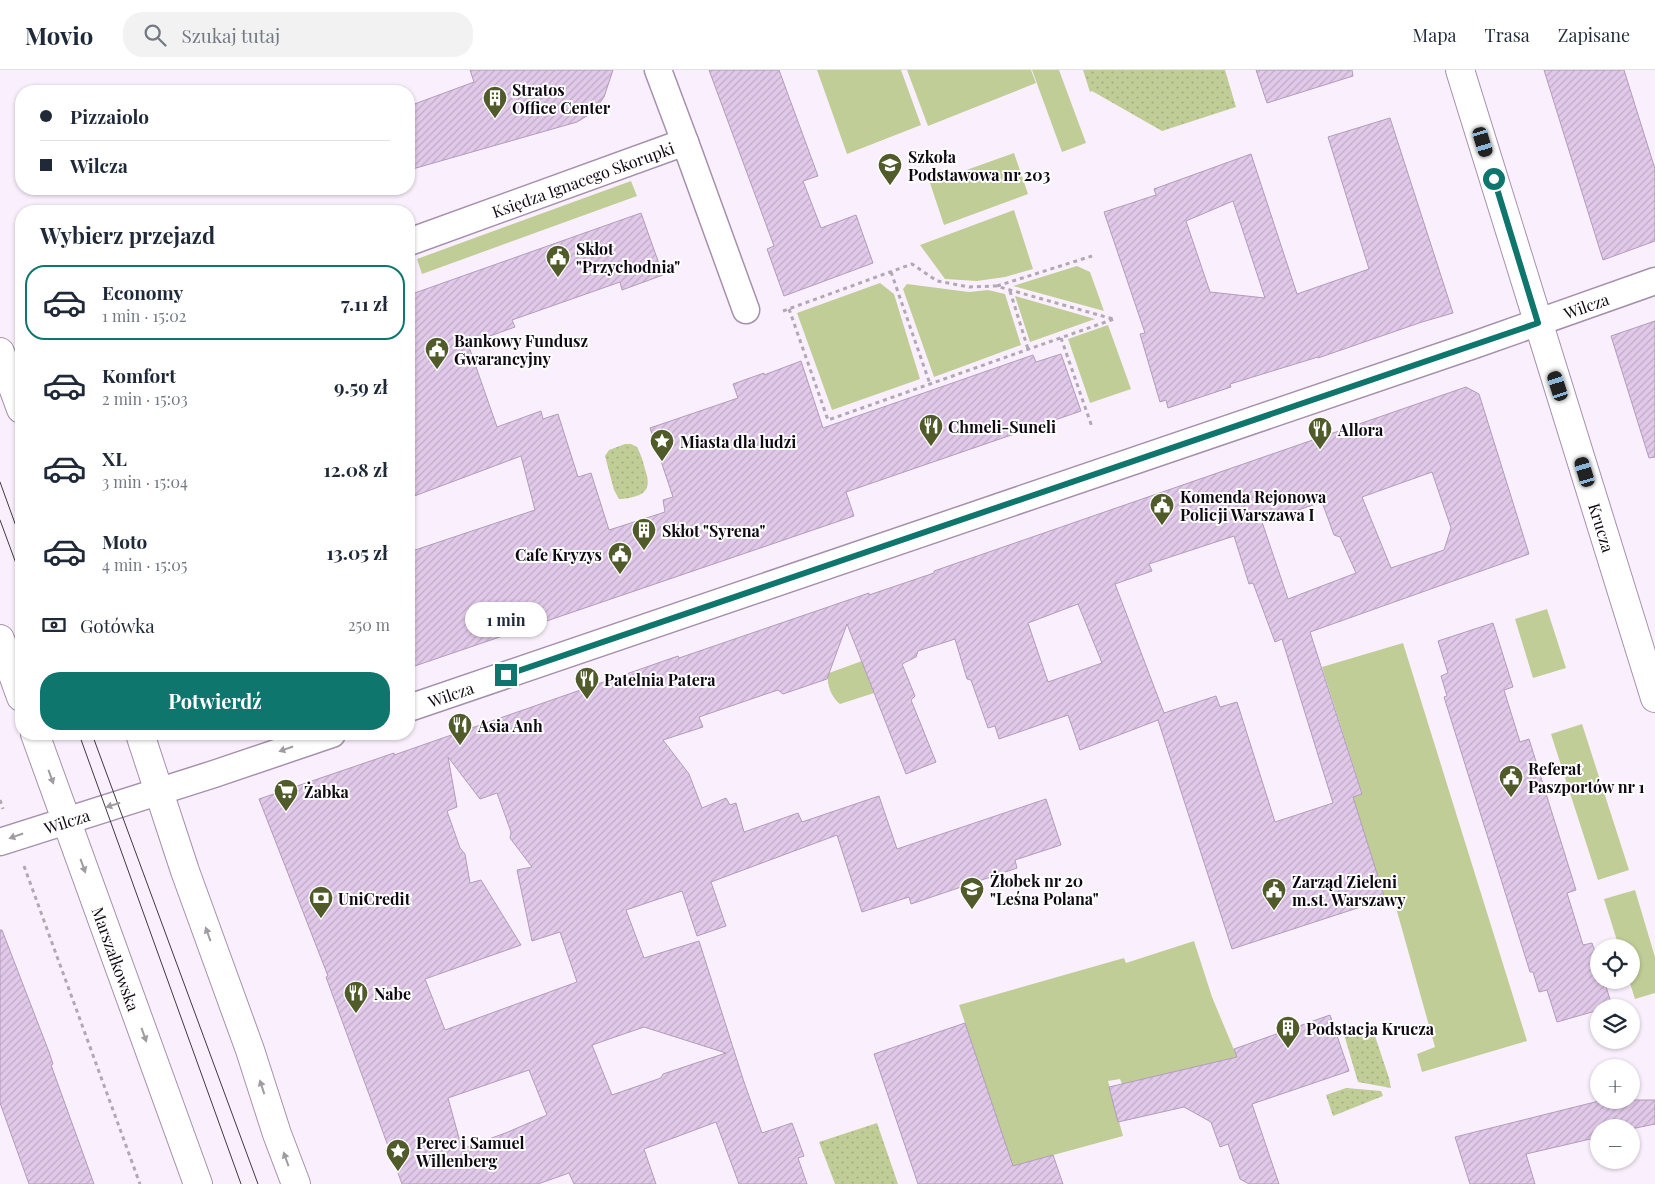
<!DOCTYPE html>
<html lang="pl">
<meta charset="utf-8">
<style>
body{margin:0;font-family:"Playfair Display",serif;background:#f2f2f3;color:#1f2937;height:100vh;display:flex;flex-direction:column;font-size:19px;white-space:nowrap}
*{box-sizing:border-box;margin:0}
p{font-size:16px;color:#747a83}
.icon{flex:none;width:28px;height:28px;fill:none;stroke:currentColor;stroke-width:2;stroke-linecap:round;stroke-linejoin:round}
.map{position:relative;flex:1;overflow:hidden}
.side{position:absolute;left:15px;top:135px;width:400px;height:535px;display:flex;flex-direction:column;background:#fff;border-radius:20px;box-shadow:0 1px 4px #0004}
.side>*{flex:none}
.top-card{position:absolute;left:15px;top:15px;width:400px;height:110px;border-radius:20px;box-shadow:0 1px 4px #0004;display:grid;align-content:center;height:110px;padding:0 25px;background:#fff}
.buttons{position:absolute;left:1590px;top:869px;display:grid;gap:10px}
.buttons a{display:grid;place-items:center;width:50px;height:50px;border-radius:50%;background:#fff;box-shadow:0 1px 4px #0004;font-size:25px}
.end{position:absolute;width:22px;height:22px;margin:-11px;border:6px solid #0f766e;background:#fff;box-shadow:0 0 0 2px #fff}
.from{border-radius:50%}
.bubble{position:absolute;height:35px;border-radius:18px;background:#fff;box-shadow:0 1px 4px #0004;font-size:16px;font-weight:700;line-height:35px;text-align:center}
.car{position:absolute;width:15px;height:30px;margin:-15px -8px;border-radius:6px;box-shadow:0 0 4px 1px #0007;background:linear-gradient(#222 24%,#8ab4d8 0 40%,#222 0 76%,#8ab4d8 0 86%,#222 0)}
.top-card b{display:flex;align-items:center;gap:18px;height:48px;font-size:19px}
.top-card b+b{border-top:1px solid #e0e1e3}
.top-card i{width:12px;height:12px;background:#1f2937}
ul{padding:0;list-style:none}
li{display:flex;align-items:center;gap:15px;height:75px;margin:0 10px 8px;padding:0 15px;border:2px solid transparent;border-radius:20px}
li div{flex:1}
li b{display:block;font-size:19px}
li em{font-style:normal;font-weight:700}
li.current{border-color:#0f766e}
li>.icon{width:45px;height:45px;stroke-width:1.5}
h2{padding:0 25px;font-size:22px;line-height:60px}
.pay{display:flex;align-items:center;gap:12px;height:55px;padding:0 25px;font-size:19px}
.pay p{margin-inline-start:auto}
.button{display:flex;gap:10px;margin-top:auto;padding:10px 25px}
.button a{flex:1;height:58px;border-radius:20px;background:#0f766e;color:#fff;font-size:20px;font-weight:700;line-height:58px;text-align:center}
header{display:flex;align-items:center;gap:30px;box-sizing:border-box;height:70px;padding:0 25px;background:#fff;border-bottom:1px solid #e0e1e3}
header strong{font-size:24px}
nav{display:flex;gap:28px;margin-inline-start:auto;font-size:18px}
.search{width:350px;height:45px;background:#f2f2f3;display:flex;align-items:center;gap:12px;box-sizing:border-box;padding:0 18px;border-radius:20px;color:#747a83;font-size:19px}
.map>svg:first-child{display:block}
</style>
<header>
<strong>Movio</strong>
<div class="search"><svg class="icon" aria-label="search" viewBox="0 0 24 24"><circle cx="10" cy="10" r="6"/><path d="M15 15l6 6"/></svg>Szukaj tutaj</div>
<nav><a>Mapa</a><a>Trasa</a><a>Zapisane</a></nav>
</header>
<div class="map">
<svg width="1655" height="1114" viewBox="0 0 1655 1114">
<defs>
<pattern id="park-dots" width="8" height="8" patternUnits="userSpaceOnUse" patternTransform="scale(1.25)"><rect width="8" height="8" fill="#c0cd96"/><path d="M2 2h.1M6 6h.1" fill="none" stroke="#a4af80" stroke-width="1.8" stroke-linecap="round"/></pattern>
<pattern id="building-hatch" width="6" height="6" patternUnits="userSpaceOnUse" patternTransform="scale(1.25)"><rect width="6" height="6" fill="#e1c9e9"/><path d="M-1 1l2-2M0 6l6-6M5 7l2-2" fill="none" stroke="#c0abc7"/></pattern>
</defs>
<rect width="100%" height="100%" fill="#faf0fd"/>
<!-- grass -->
<path fill="#c0cd96" d="M817,0H901L921,55L847,84Z
M907,0H1031L1036,13L928,56Z
M1032,0H1059L1086,73L1062,82Z
M1014,83L1028,124L944,155L930,113Z
M631,111L637,126L422,204L417,189Z
M1014,140L1033,199L1005,207L977,211L945,209L920,175Z
M1077,196L1090,202L1104,241L1013,216Z
M880,213L894,224L920,309L832,340L797,243Z
M907,214L969,222L988,220L1005,224L1021,275L934,307L903,219Z
M1015,226L1095,249L1030,272Z
M1108,255L1131,319L1090,333L1068,269Z
M1547,539L1566,598L1533,608L1515,549Z
M1403,573L1527,971L1422,1002L1417,984L1435,977L1393,827L1385,829L1353,727L1362,723L1322,597Z
M862,591L874,623L840,634C832,628 825,613 829,603Z
M1582,654L1629,800L1598,810L1551,664Z
M1635,820L1655,887V923L1635,929L1629,910H1631V878L1619,877L1604,829Z
M1194,871L1212,927L1237,987L1122,1014L1120,1009L1108,1011L1123,1066L1013,1096L959,935L1124,888L1126,893Z"/>
<!-- park -->
<path fill="url(#park-dots)" d="M1083,0H1225L1236,37L1162,61L1092,21L1090,22Z
M625,374H631L637,377C641,384 643,392 645,399C653,422 643,426 622,429H619L614,420L605,386L609,380Z
M1366,954L1372,957L1389,1008L1391,1018L1358,1012L1343,961Z
M1346,1018L1381,1021L1383,1026L1333,1046L1326,1025Z
M877,1053L898,1114H835L819,1072Z"/>
<!-- building -->
<path fill="url(#building-hatch)" stroke="#b29cba" fill-rule="evenodd" d="M470,0H613L604,27L597,37L587,46L577,52L409,100V36L474,12Z
M709,0H779L818,106L803,111L821,158L856,145L873,193L784,226L767,179L774,176Z
M1256,0H1352L1353,6L1267,33Z
M1544,0H1624L1655,99V171L1603,190Z
M1390,48L1453,243L1422,252L1318,288V287L1230,314L1231,317L1168,338L1166,330L1160,332L1140,264L1145,263L1104,142L1156,125L1154,119L1251,84L1297,224L1369,199L1328,67ZM1233,131L1265,228L1210,222L1186,151Z
M641,143L663,205L622,220L620,212L512,250L515,257L468,274L497,357L541,341L543,349L558,344L578,407L591,403L609,460L665,442L663,430L673,427L650,358L738,328L733,314L764,303V305L801,291L823,358L1033,285L1036,292L1061,284L1081,341L846,422L854,446L409,598V482L535,440L521,386L409,428V225Z
M1655,251V387L1649,388L1611,266Z
M1466,317L1479,324L1529,484L1310,562L1362,724L1353,727L1385,829L1232,879L1158,650L1080,680L1068,645L999,669L995,656L988,658L971,610L967,609L955,569L918,581L916,587L902,594L915,626L911,630L936,692L906,704L847,554L827,609L783,624L778,620L763,625L699,647L703,657L663,670L689,704L702,738L726,728L730,735L736,733L744,762L798,743L802,752L879,726L897,779L1046,729L1061,775L1015,790L1017,798L911,834L909,827L862,842L837,765L711,812L726,856L697,866L682,821L626,840L644,888L699,871L744,1012L762,1063L792,1053L804,1086L798,1088L807,1114H739L716,1052L644,1079L656,1114H574L569,1103L538,1114H402L326,907L328,906L259,729L394,683V685L678,586L679,588L869,523V525L934,503V501ZM1432,402L1451,458L1444,480L1391,498L1362,427ZM1322,432L1334,465L1340,467L1356,503L1288,529L1262,452ZM1234,466L1249,514L1253,513L1275,572L1282,569L1333,733L1275,752L1237,632L1220,637L1216,626L1164,643L1115,514L1152,501L1149,494ZM1078,534L1102,593L1048,612L1028,553ZM448,687L480,729L497,723L511,762L510,768L532,797L517,800L532,871L560,862L577,912L445,960L425,909L521,875L481,810L470,813L465,784L460,778L447,741L457,737ZM644,957L726,983L663,1004L661,1008L612,1025L592,975ZM529,1000L547,1045L508,1062L462,1079L448,1028Z
M1493,553L1513,617L1504,620L1520,672L1529,669L1576,820L1567,823L1583,875L1592,873L1599,893V910H1604L1612,936L1599,938V940L1557,952L1547,920L1539,922L1533,902H1530L1444,627L1447,626L1441,606L1448,603L1438,571Z
M0,860H2L49,982L53,994L51,995L94,1114H29L0,1033Z
M1330,945L1349,1001L1252,1034L1279,1114H1249L1240,1109L1228,1074L1220,1077L1211,1052L1184,1037L1118,1052L1109,1017L1237,987L1234,979Z
M965,953L1013,1096L1053,1085L1063,1114H918L874,984Z
M1603,1030H1655V1054L1631,1059V1058H1599V1067L1526,1084L1535,1114H1470L1455,1067Z"/>
<g fill="none" stroke-linecap="round" stroke-linejoin="round">
<defs>
<g id="minor">
<path d="M685,72L746,240"/>
<path id="s1" d="M409,172L685,72L658,0"/>
<path id="s2" d="M409,638L1474,275L1655,211"/>
<path id="s3" d="M0,772L214,704L332,664"/>
</g>
<g id="tertiary">
<path id="s4" d="M1460,0L1655,628"/>
</g>
<g id="secondary">
<path d="M0,282L21,339"/>
<path d="M0,569L21,627"/>
<path id="s5" d="M35,664L198,1114"/>
<path d="M140,664L185,801L250,980L277,1064L296,1114"/>
</g>
</defs>
<!-- minor casing -->
<use href="#minor" stroke="#a690ae" stroke-width="29"/>
<!-- tertiary casing -->
<use href="#tertiary" stroke="#a690ae" stroke-width="30"/>
<!-- secondary casing -->
<use href="#secondary" stroke="#a690ae" stroke-width="30"/>
<!-- path -->
<path stroke="#b2a8b5" stroke-width="3" stroke-dasharray="4 4" stroke-linecap="butt" d="M891,202L930,314
M997,216L1092,186
M1010,221L1028,279
M789,239L828,350L1114,249
M783,241L912,194L937,211L969,217L996,216L1113,249
M1061,268L1092,357
M0,730L3,739
M24,796L140,1114"/>
<!-- minor -->
<use href="#minor" stroke="#fff" stroke-width="26"/>
<!-- tertiary -->
<use href="#tertiary" stroke="#fff" stroke-width="28"/>
<!-- secondary -->
<use href="#secondary" stroke="#fff" stroke-width="28"/>
<!-- tram -->
<path stroke="#403842" stroke-width="1" d="M0,412L21,470
M0,450L21,507
M79,664L241,1114
M92,664L258,1114"/>
</g>
<!-- one-way arrows -->
<defs><path id="oneway-solid" d="M-6-.8H1V-3.2L6.5 0L1 3.2V.8H-6Z" transform="scale(1.25)"/></defs>
<g fill="#9f9ca0">
<use href="#oneway-solid" transform="translate(286 679) rotate(161)"/>
<use href="#oneway-solid" transform="translate(51 707) rotate(70)"/>
<use href="#oneway-solid" transform="translate(113 735) rotate(163)"/>
<use href="#oneway-solid" transform="translate(16 766) rotate(161)"/>
<use href="#oneway-solid" transform="translate(83 796) rotate(70)"/>
<use href="#oneway-solid" transform="translate(208 864) rotate(-110)"/>
<use href="#oneway-solid" transform="translate(144 965) rotate(70)"/>
<use href="#oneway-solid" transform="translate(262 1017) rotate(-108)"/>
<use href="#oneway-solid" transform="translate(286 1089) rotate(-110)"/>
</g>
<g fill="none" stroke-linecap="round" stroke-linejoin="round">
<!-- route -->
<path stroke="#0f766e" stroke-width="6" d="M506,605L1538,253L1494,109"/>
</g>
<!-- icons -->
<defs>
<symbol id="building-pin" viewBox="-11 -11 22 30"><path d="M0 17L-7.5 6A9.5 9.5 0 1 1 7.5 6Z" fill="#515b2a" stroke="#fff"/><path d="M-4-6H4V6H1V3H-1V6H-4ZM-2.5-4.3h1.7v1.8h-1.7ZM.8-4.3h1.7v1.8H.8ZM-2.5-1h1.7V.8h-1.7ZM.8-1h1.7V.8H.8Z" fill="#fff"/></symbol>
<symbol id="school-pin" viewBox="-11 -11 22 30"><path d="M0 17L-7.5 6A9.5 9.5 0 1 1 7.5 6Z" fill="#515b2a" stroke="#fff"/><path d="M0-5L7-2L0 1L-7-2ZM-4 1L0 2.5L4 1V4Q0 6-4 4Z" fill="#fff"/></symbol>
<symbol id="civic-pin" viewBox="-11 -11 22 30"><path d="M0 17L-7.5 6A9.5 9.5 0 1 1 7.5 6Z" fill="#515b2a" stroke="#fff"/><path d="M-.6-6.5H3V-4.5H.6V-3L4-1V1h2V6H-6V1h2V-1L-.6-3ZM-1.2 2.5V6h2.4V2.5Z" fill="#fff"/></symbol>
<symbol id="restaurant-pin" viewBox="-11 -11 22 30"><path d="M0 17L-7.5 6A9.5 9.5 0 1 1 7.5 6Z" fill="#515b2a" stroke="#fff"/><path d="M-5-6h1v4h1v-4h1v4h1v-4h1v5L-1.5 .5V6h-2V.5L-5-1ZM5-6V6H3V1.5H1.5Q1.5-4 5-6Z" fill="#fff"/></symbol>
<symbol id="sight-pin" viewBox="-11 -11 22 30"><path d="M0 17L-7.5 6A9.5 9.5 0 1 1 7.5 6Z" fill="#515b2a" stroke="#fff"/><path d="M0-6L1.8-2.2L6-1.7L2.9 1.2L3.7 5.4L0 3.3L-3.7 5.4L-2.9 1.2L-6-1.7L-1.8-2.2Z" fill="#fff"/></symbol>
<symbol id="supermarket-pin" viewBox="-11 -11 22 30"><path d="M0 17L-7.5 6A9.5 9.5 0 1 1 7.5 6Z" fill="#515b2a" stroke="#fff"/><path d="M-6-5.5h2.5l.6 2H6L4.5 2H-2.5L-4.4-4H-6ZM-1.5 3.2a1.3 1.3 0 1 0 .1 0ZM3 3.2a1.3 1.3 0 1 0 .1 0Z" fill="#fff"/></symbol>
<symbol id="bank-pin" viewBox="-11 -11 22 30"><path d="M0 17L-7.5 6A9.5 9.5 0 1 1 7.5 6Z" fill="#515b2a" stroke="#fff"/><path d="M-6-4H6V4H-6ZM0-2.3a2.3 2.3 0 1 0 0 4.6a2.3 2.3 0 1 0 0-4.6Z" fill="#fff"/></symbol>
</defs>
<g fill-rule="evenodd">
<use href="#building-pin" x="481" y="14" width="28" height="38"/>
<use href="#school-pin" x="876" y="81" width="28" height="38"/>
<use href="#civic-pin" x="544" y="173" width="28" height="38"/>
<use href="#civic-pin" x="423" y="265" width="28" height="38"/>
<use href="#restaurant-pin" x="917" y="342" width="28" height="38"/>
<use href="#restaurant-pin" x="1306" y="345" width="28" height="38"/>
<use href="#sight-pin" x="648" y="357" width="28" height="38"/>
<use href="#civic-pin" x="1148" y="421" width="28" height="38"/>
<use href="#building-pin" x="630" y="446" width="28" height="38"/>
<use href="#civic-pin" x="606" y="470" width="28" height="38"/>
<use href="#restaurant-pin" x="573" y="595" width="28" height="38"/>
<use href="#restaurant-pin" x="446" y="641" width="28" height="38"/>
<use href="#civic-pin" x="1497" y="693" width="28" height="38"/>
<use href="#supermarket-pin" x="272" y="707" width="28" height="38"/>
<use href="#school-pin" x="958" y="805" width="28" height="38"/>
<use href="#civic-pin" x="1260" y="806" width="28" height="38"/>
<use href="#bank-pin" x="307" y="814" width="28" height="38"/>
<use href="#restaurant-pin" x="342" y="909" width="28" height="38"/>
<use href="#building-pin" x="1274" y="944" width="28" height="38"/>
<use href="#sight-pin" x="384" y="1067" width="28" height="38"/>
</g>
<g text-anchor="middle" dominant-baseline="central" stroke-width="4" stroke-linejoin="round" paint-order="stroke">
<!-- poi labels -->
<g font-size="16" font-weight="bold" fill="#100812" stroke="#fff" text-anchor="start">
<text x="512" y="19">Stratos<tspan x="512" dy="18">Office Center</tspan></text>
<text x="908" y="86">Szkoła<tspan x="908" dy="18">Podstawowa nr 203</tspan></text>
<text x="576" y="178">Skłot<tspan x="576" dy="18">"Przychodnia"</tspan></text>
<text x="454" y="270">Bankowy Fundusz<tspan x="454" dy="18">Gwarancyjny</tspan></text>
<text x="948" y="356">Chmeli-Suneli</text>
<text x="1338" y="359">Allora</text>
<text x="680" y="371">Miasta dla ludzi</text>
<text x="1180" y="426">Komenda Rejonowa<tspan x="1180" dy="18">Policji Warszawa I</tspan></text>
<text x="662" y="460">Skłot "Syrena"</text>
<text x="602" y="484" text-anchor="end">Cafe Kryzys</text>
<text x="604" y="609">Patelnia Patera</text>
<text x="478" y="655">Asia Anh</text>
<text x="1528" y="698">Referat<tspan x="1528" dy="18">Paszportów nr 1</tspan></text>
<text x="304" y="721">Żabka</text>
<text x="990" y="810">Żłobek nr 20<tspan x="990" dy="18">"Leśna Polana"</tspan></text>
<text x="1292" y="811">Zarząd Zieleni<tspan x="1292" dy="18">m.st. Warszawy</tspan></text>
<text x="338" y="828">UniCredit</text>
<text x="374" y="923">Nabe</text>
<text x="1306" y="958">Podstacja Krucza</text>
<text x="416" y="1072">Perec i Samuel<tspan x="416" dy="18">Willenberg</tspan></text>
</g>
<!-- street labels -->
<g font-size="16" fill="#100812" stroke="#fff">
<text stroke="none"><textPath href="#s1" startOffset="185">Księdza Ignacego Skorupki</textPath></text>
<text stroke="none"><textPath href="#s2" startOffset="1244">Wilcza</textPath></text>
<text stroke="none"><textPath href="#s4" startOffset="479">Krucza</textPath></text>
<text stroke="none"><textPath href="#s2" startOffset="44">Wilcza</textPath></text>
<text stroke="none"><textPath href="#s3" startOffset="70">Wilcza</textPath></text>
<text stroke="none"><textPath href="#s5" startOffset="239">Marszałkowska</textPath></text>
</g>
</g>
</svg>
<div class="buttons">
<a><svg class="icon" aria-label="locate" viewBox="0 0 24 24"><circle cx="12" cy="12" r="6"/><path d="M12 2v4M12 18v4M2 12h4M18 12h4"/></svg></a>
<a><svg class="icon" aria-label="layers" viewBox="0 0 24 24"><path d="M12 4l9 5-9 5-9-5zM3 14l9 5 9-5"/></svg></a>
<a>+</a>
<a>−</a>
</div>
<i class="end from" style="left:1494px;top:109px"></i>
<i class="end" style="left:506px;top:605px"></i>
<div class="bubble" style="left:465px;top:532px;width:82px">1 min</div>
<i class="car" style="left:1483px;top:72px;rotate:163deg"></i>
<i class="car" style="left:1558px;top:316px;rotate:342deg"></i>
<i class="car" style="left:1585px;top:402px;rotate:343deg"></i>
<div class="top-card">
<b><i class="from"></i>Pizzaiolo</b>
<b><i></i>Wilcza</b>
</div>
<section class="side">
<h2>Wybierz przejazd</h2>
<ul>
<li class="current"><svg class="icon" aria-label="car" viewBox="0 0 24 24"><path d="M5 17H2v-5l4-1 3-4h7l3 4 3 1v5h-3M9 17h6M6 11h13"/><circle cx="7" cy="17" r="2"/><circle cx="17" cy="17" r="2"/></svg><div><b>Economy</b><p>1 min · 15:02</p></div><em>7.11 zł</em></li>
<li><svg class="icon" aria-label="car" viewBox="0 0 24 24"><path d="M5 17H2v-5l4-1 3-4h7l3 4 3 1v5h-3M9 17h6M6 11h13"/><circle cx="7" cy="17" r="2"/><circle cx="17" cy="17" r="2"/></svg><div><b>Komfort</b><p>2 min · 15:03</p></div><em>9.59 zł</em></li>
<li><svg class="icon" aria-label="car" viewBox="0 0 24 24"><path d="M5 17H2v-5l4-1 3-4h7l3 4 3 1v5h-3M9 17h6M6 11h13"/><circle cx="7" cy="17" r="2"/><circle cx="17" cy="17" r="2"/></svg><div><b>XL</b><p>3 min · 15:04</p></div><em>12.08 zł</em></li>
<li><svg class="icon" aria-label="car" viewBox="0 0 24 24"><path d="M5 17H2v-5l4-1 3-4h7l3 4 3 1v5h-3M9 17h6M6 11h13"/><circle cx="7" cy="17" r="2"/><circle cx="17" cy="17" r="2"/></svg><div><b>Moto</b><p>4 min · 15:05</p></div><em>13.05 zł</em></li>
</ul>
<div class="pay"><svg class="icon" aria-label="cash" viewBox="0 0 24 24"><path d="M3 7h18v10H3z"/><circle cx="12" cy="12" r="2"/></svg>Gotówka<p>250 m</p></div>
<div class="button"><a>Potwierdź</a></div>
</section>
</div>
